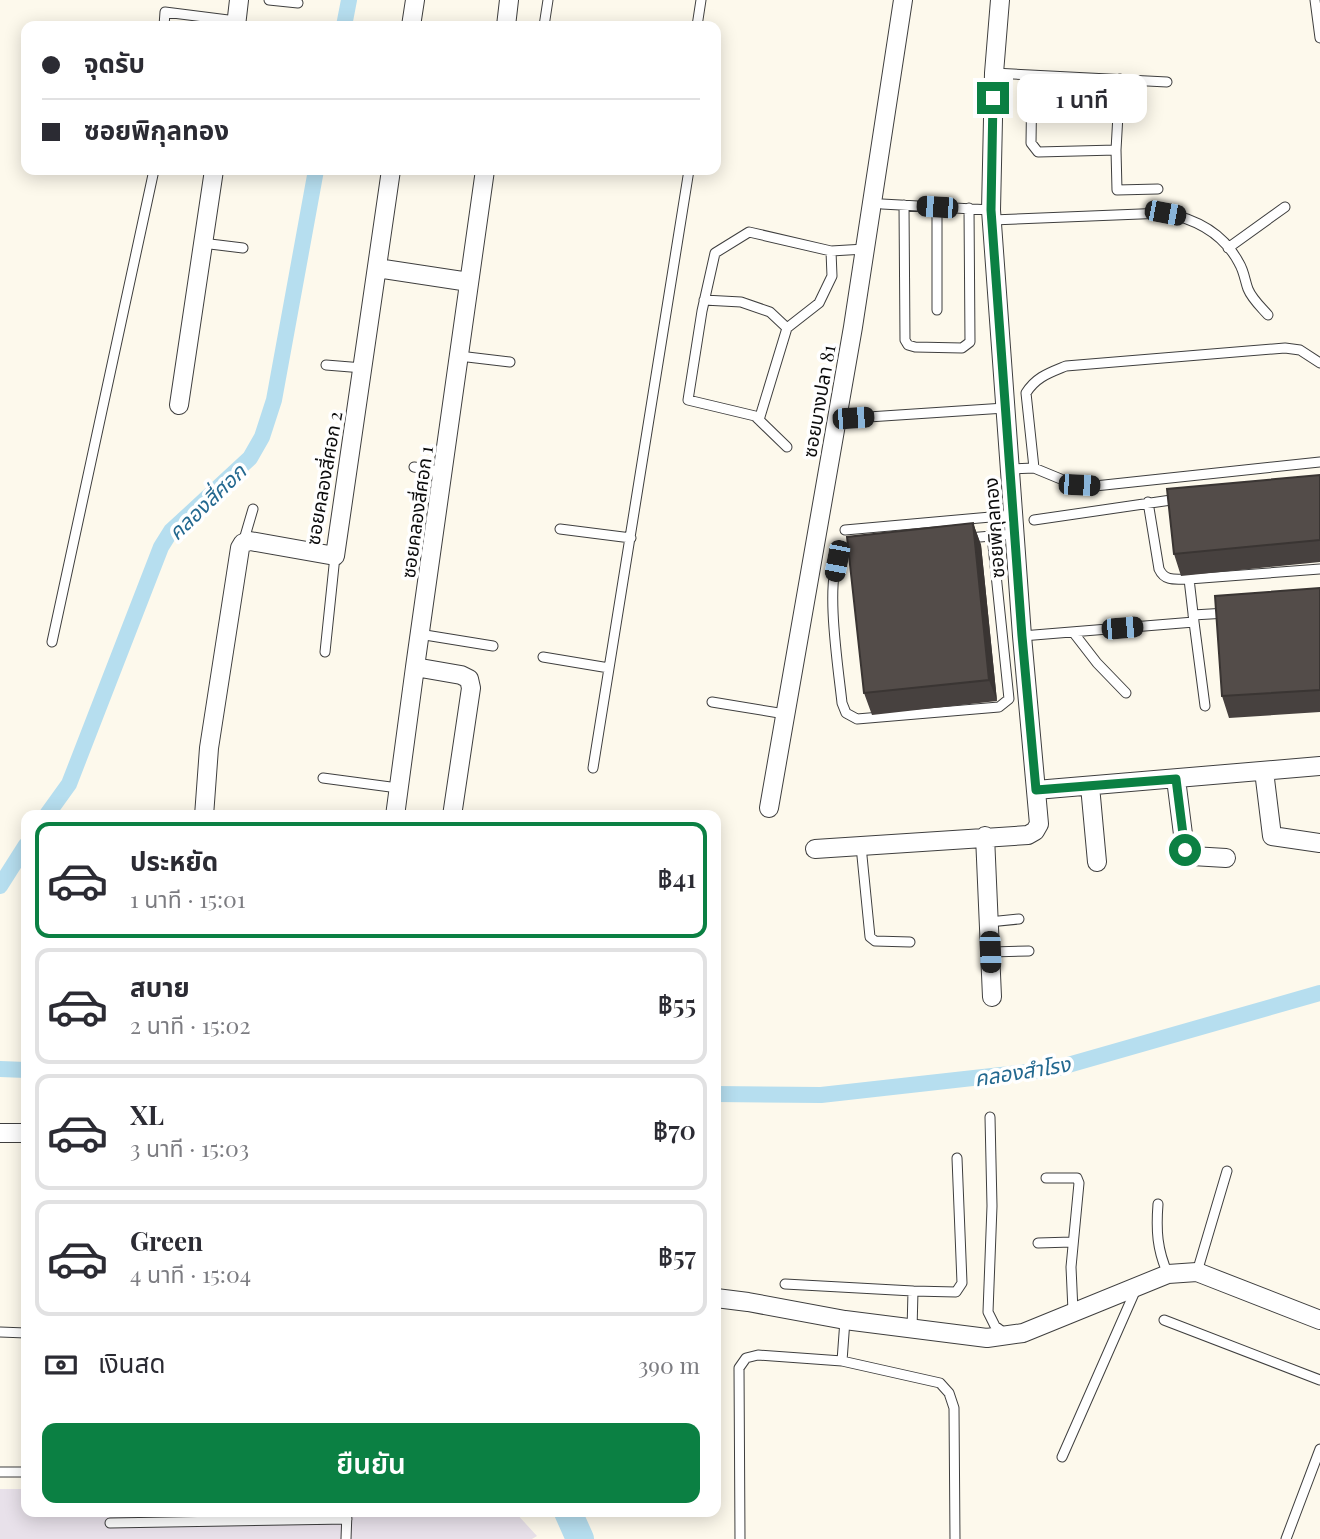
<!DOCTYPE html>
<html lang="th">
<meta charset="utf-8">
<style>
body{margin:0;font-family:"Playfair Display","Noto Sans Thai",serif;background:#f2f2f3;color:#2b2b33;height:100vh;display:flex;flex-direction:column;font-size:26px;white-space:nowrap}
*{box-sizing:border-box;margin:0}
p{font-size:23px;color:#7c7c81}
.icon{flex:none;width:38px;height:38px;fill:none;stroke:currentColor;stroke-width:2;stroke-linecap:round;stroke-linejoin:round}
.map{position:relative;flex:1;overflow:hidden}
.drawer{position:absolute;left:21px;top:810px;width:700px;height:707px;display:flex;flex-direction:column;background:#fff;border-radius:14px;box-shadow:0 4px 18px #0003}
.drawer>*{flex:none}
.guide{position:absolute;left:21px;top:21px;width:700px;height:154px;border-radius:14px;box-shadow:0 4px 18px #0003;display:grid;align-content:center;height:154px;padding:0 21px;background:#fff}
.end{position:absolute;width:32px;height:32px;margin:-16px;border:9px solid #0b8043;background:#fff;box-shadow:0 0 0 4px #fff}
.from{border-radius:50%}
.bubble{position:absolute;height:49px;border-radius:14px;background:#fff;box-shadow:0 4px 18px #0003;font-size:23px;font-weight:600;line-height:49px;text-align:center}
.car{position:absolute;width:21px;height:42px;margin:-21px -10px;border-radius:9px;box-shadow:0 0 5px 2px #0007;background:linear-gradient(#222 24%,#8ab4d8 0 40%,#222 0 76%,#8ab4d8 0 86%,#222 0)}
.guide b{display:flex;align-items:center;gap:24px;height:66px;font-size:26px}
.guide b+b{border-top:2px solid #e1e1e2}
.guide i{width:18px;height:18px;background:#2b2b33}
ul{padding:12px 0 0;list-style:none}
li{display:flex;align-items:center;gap:21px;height:116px;margin:0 14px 10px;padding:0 7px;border:4px solid #e1e1e2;border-radius:14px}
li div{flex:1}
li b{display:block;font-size:26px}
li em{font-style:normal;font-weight:600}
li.on{border-color:#0b8043}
li>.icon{width:63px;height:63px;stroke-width:1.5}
.pay{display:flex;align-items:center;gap:18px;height:77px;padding:0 21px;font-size:26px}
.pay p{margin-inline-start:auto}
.cta{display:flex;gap:14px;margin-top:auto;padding:14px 21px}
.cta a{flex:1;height:80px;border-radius:14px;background:#0b8043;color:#fff;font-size:28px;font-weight:600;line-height:80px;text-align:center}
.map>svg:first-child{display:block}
</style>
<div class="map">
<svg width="1320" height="1539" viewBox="0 0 1320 1539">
<rect width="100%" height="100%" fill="#fdf9ec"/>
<!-- industrial -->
<path fill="#e8e1ea" d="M0,1489H26V1512H515L537,1536L532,1539H0Z"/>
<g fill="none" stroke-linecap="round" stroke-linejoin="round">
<!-- canal -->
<path stroke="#b6deef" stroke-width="16" d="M344,26L349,0
M46,816L69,784L161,547L171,531L250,458L262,437L274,400L316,170
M0,886L26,845
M0,1069L26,1070
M716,1094L821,1095L1054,1069L1320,993"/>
<!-- river -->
<path stroke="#b6deef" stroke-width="28" d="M568,1512L580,1539"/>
<defs>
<path id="lane" d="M269,0L298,3
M1315,0L1320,38
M164,26L165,12L236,21
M544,26L548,0
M697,26L701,0
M994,73L1167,82
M1032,76L1031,143L1038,152L1116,150L1120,79
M1031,111L1118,115
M1116,150L1117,190L1158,189
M882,204L991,210
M904,205L905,340L908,345L915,347L962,348L970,342L969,208
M937,207V310
M992,220L1165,213C1196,219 1224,234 1239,263C1244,271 1245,281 1248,289C1252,299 1261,307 1268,315
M202,243L243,248
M1228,248L1285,207
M704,300L741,302L770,312L787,328
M459,356L510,362
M326,365L363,368
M853,418L1005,408
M759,420L787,328L819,303L832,276L831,251
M787,447L755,416L688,400L702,311L715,253L749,232L831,251L865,249
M414,467L442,472
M1034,468L1026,393C1036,377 1049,373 1066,366L1285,348L1300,350L1320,363
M1010,469L1034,468L1068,482L1095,486L1320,462
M1148,502L1159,569C1165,582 1176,579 1189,579
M1034,520L1178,499
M560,529L631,538
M845,530L1013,515
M968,538L1015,534
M243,543L253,509
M860,548C852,549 845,549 840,556C824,579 839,673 842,703L846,713L857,719L999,707L1009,699L992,536
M1193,615L1227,613
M1194,622L1205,706
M1073,632L1097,663L1126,693
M419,634L493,646
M1022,636L1194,622L1189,579L1320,569
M52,642L154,170
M325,652L335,556
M543,657L609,668
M712,702L785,714
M593,768L689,170
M323,778L398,788
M861,846L870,937L875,941L910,942
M989,922L1019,919
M991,952L1029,951
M990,1117L992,1206L988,1312L995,1326L1007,1335
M1046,1178H1077L1079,1183L1071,1267L1073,1311
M1158,1204C1156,1230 1157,1250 1168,1274
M1038,1243L1072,1242
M1197,1272L1227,1171
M785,1284L913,1291L912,1330
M913,1291L956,1292L962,1283L957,1158
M1164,1320L1320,1380
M0,1332L26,1333
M842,1361L940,1383L949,1393L954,1408L955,1539
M1062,1457L1136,1289
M0,1472H26
M110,1523L347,1519
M346,1539L347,1512
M740,1539L739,1368L746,1358L758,1355L842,1361L845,1320
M1286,1539L1320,1449"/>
<path id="street" d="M236,26L239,0
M411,26L415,0
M506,26L509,0
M377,268L469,282
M179,405L214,170
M1264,771L1272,836L1320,843
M1176,779L1185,850L1192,856L1226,858
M1090,786L1097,862
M1036,790L1320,766
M769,808L853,327L903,0
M204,816L209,748L240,548L243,543L250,541L335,556L391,170
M395,816L415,667
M452,816L471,688L469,679L461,675L415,667L485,170
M985,836L992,997
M815,849L1028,835L1035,831L1039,824L1022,636L991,210L994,73L1000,0
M0,1133H26
M716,1298L748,1302L845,1320L987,1338L1023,1333L1168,1274L1197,1272L1320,1320"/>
</defs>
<!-- lane casing -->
<use href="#lane" stroke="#3f3f3f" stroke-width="11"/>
<!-- street casing -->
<use href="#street" stroke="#3f3f3f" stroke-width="20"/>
<!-- lane -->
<use href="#lane" stroke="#fff" stroke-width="9"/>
<!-- street -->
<use href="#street" stroke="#fff" stroke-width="18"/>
</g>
<!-- wall -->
<path fill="#47413f" d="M1320,475V562L1181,576L1174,554Z
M973,523L981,545L997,701L872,715L864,693Z
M1320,588V712L1229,718L1222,696Z"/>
<!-- shaded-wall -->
<path fill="#3a3533" d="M973,523L981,545L997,701L989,680Z"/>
<!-- building -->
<path fill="#534c49" stroke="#3a3533" stroke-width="2" d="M1320,475V540L1174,554L1167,489Z
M973,523L989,680L864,693L847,537Z
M1320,588V690L1222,696L1215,596Z"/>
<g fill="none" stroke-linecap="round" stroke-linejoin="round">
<!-- route -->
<path stroke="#0b8043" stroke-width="9" d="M993,98L991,210L1022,636L1036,790L1176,779L1185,850"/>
</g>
<g text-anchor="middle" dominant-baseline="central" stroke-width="7" stroke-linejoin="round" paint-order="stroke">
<!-- street labels -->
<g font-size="19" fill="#0c0c0c" stroke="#fff">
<text transform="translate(818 401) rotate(-80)">ซอยบางปลา 81</text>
<text transform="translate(323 478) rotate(-80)">ซอยคลองสี่ศอก 2</text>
<text transform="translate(416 512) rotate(-82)">ซอยคลองสี่ศอก 1</text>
<text transform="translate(993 528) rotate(-94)">ซอยพิกุลทอง</text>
</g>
<!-- water labels -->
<g font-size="21" font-style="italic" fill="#23688f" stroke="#fff">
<text transform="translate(206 501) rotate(-44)">คลองสี่ศอก</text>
<text transform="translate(1022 1070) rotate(-9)">คลองสำโรง</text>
</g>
</g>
</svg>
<i class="end from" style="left:1185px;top:850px"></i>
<i class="end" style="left:993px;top:98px"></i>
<div class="bubble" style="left:1017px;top:74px;width:130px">1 นาที</div>
<i class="car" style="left:937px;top:207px;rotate:274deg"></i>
<i class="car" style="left:1165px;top:213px;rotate:101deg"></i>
<i class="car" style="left:853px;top:418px;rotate:86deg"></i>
<i class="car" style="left:1079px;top:485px;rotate:93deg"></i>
<i class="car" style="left:837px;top:561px;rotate:191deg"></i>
<i class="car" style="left:1122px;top:628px;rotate:85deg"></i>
<i class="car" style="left:990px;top:952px;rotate:178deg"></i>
<div class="guide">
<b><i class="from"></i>จุดรับ</b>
<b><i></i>ซอยพิกุลทอง</b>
</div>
<section class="drawer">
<ul>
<li class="on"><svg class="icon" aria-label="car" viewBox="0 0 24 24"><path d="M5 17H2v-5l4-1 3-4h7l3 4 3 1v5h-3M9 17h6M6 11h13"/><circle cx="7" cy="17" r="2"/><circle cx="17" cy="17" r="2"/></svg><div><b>ประหยัด</b><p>1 นาที · 15:01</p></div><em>฿41</em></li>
<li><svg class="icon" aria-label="car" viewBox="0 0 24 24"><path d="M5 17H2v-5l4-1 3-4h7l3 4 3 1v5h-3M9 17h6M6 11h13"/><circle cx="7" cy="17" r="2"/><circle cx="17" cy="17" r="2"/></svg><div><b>สบาย</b><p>2 นาที · 15:02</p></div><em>฿55</em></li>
<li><svg class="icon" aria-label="car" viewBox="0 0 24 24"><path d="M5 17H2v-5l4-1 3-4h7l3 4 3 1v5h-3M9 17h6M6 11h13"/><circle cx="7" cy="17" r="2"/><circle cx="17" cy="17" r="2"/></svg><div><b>XL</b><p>3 นาที · 15:03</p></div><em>฿70</em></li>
<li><svg class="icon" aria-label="car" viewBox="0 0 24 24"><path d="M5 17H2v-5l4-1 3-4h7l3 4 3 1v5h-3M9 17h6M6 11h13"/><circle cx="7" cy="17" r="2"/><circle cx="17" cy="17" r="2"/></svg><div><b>Green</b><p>4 นาที · 15:04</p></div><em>฿57</em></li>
</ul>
<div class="pay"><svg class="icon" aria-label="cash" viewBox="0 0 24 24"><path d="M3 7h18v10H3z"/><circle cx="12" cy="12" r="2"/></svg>เงินสด<p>390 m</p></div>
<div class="cta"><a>ยืนยัน</a></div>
</section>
</div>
